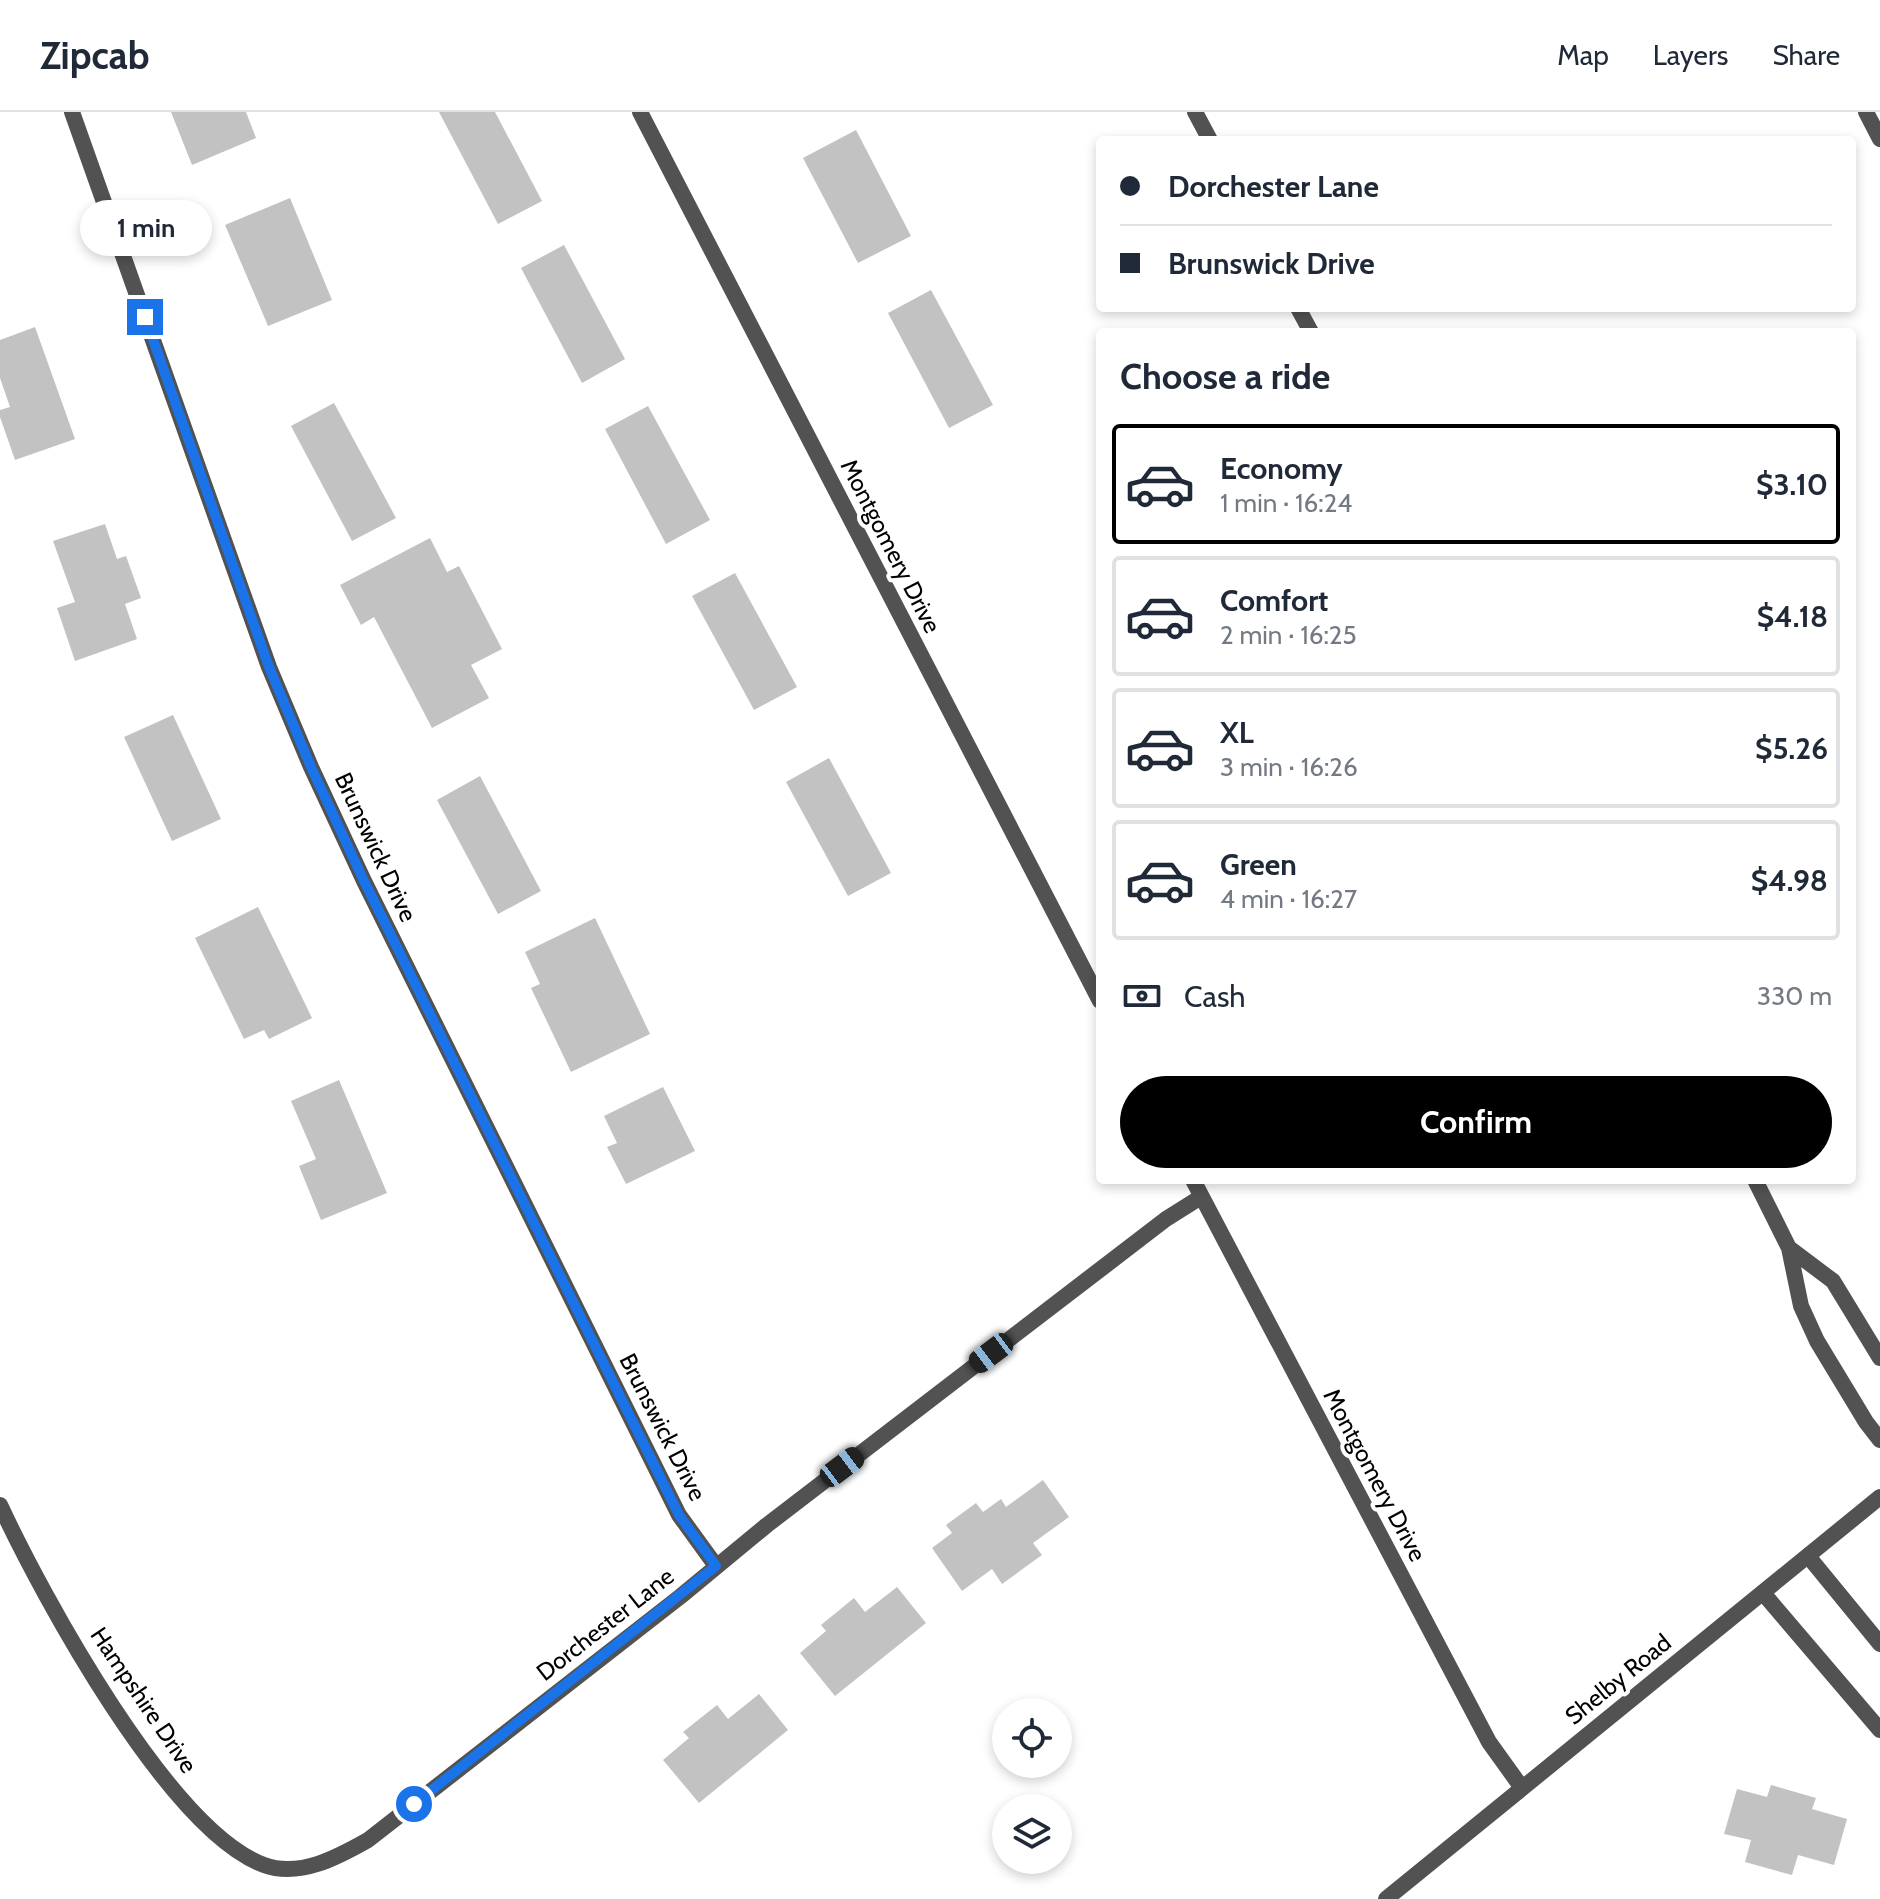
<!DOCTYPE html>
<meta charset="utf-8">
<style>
body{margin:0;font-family:Cabin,sans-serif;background:#f2f2f3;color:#1f2937;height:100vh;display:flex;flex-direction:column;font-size:30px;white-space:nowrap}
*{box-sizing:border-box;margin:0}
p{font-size:26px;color:#747a83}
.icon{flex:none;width:44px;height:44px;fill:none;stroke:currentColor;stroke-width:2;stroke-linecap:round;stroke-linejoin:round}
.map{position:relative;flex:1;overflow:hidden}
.drawer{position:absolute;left:1096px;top:216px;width:760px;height:856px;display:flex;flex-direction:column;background:#fff;border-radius:8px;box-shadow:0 4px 12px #0003}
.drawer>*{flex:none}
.hud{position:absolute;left:1096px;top:24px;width:760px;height:176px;border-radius:8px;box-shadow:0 4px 12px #0003;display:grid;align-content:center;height:176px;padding:0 24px;background:#fff}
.tools{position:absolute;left:992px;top:1586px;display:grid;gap:16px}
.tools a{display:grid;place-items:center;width:80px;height:80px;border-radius:50%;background:#fff;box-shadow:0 4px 12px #0003;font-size:40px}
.end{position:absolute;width:36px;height:36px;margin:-18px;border:10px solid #1a73e8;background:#fff;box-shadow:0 0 0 4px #fff}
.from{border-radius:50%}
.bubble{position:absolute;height:56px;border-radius:28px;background:#fff;box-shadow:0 4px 12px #0003;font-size:26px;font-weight:700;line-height:56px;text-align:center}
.car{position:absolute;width:24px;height:48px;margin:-24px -12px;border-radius:10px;box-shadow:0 0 6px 2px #0007;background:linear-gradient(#222 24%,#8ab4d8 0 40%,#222 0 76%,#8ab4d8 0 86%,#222 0)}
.hud b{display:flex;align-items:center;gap:28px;height:76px;font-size:30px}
.hud b+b{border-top:2px solid #e0e1e3}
.hud i{width:20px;height:20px;background:#1f2937}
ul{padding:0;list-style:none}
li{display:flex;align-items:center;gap:24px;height:120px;margin:0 16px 12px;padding:0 8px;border:4px solid #e0e1e3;border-radius:8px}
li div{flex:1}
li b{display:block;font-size:30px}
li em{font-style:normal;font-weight:700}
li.on{border-color:#000}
li>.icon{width:72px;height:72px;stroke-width:1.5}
h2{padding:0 24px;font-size:36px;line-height:96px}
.pay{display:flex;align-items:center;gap:20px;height:88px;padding:0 24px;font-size:30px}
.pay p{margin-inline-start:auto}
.action{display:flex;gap:16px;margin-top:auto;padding:16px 24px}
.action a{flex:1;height:92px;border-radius:48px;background:#000;color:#fff;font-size:32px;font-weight:700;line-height:92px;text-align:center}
header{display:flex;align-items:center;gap:48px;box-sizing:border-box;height:112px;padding:0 40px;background:#fff;border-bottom:2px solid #e0e1e3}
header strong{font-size:38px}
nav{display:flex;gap:44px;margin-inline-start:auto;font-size:28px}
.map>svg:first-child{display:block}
</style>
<header>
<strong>Zipcab</strong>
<nav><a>Map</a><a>Layers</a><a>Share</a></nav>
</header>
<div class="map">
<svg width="1880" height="1787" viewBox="0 0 1880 1787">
<rect width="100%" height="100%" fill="#fff"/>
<!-- building -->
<path fill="#c2c2c2" d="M171,0H246L256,26L192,53Z
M439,0H495L542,89L498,112Z
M856,18L911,124L858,151L803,46Z
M290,86L332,188L268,214L225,113Z
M564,133L625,247L582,271L521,156Z
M931,178L993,293L949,316L888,201Z
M35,215L75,327L15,348L0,305V298L10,295L0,266V228Z
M334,291L396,406L352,429L291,314Z
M648,294L710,408L666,432L605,317Z
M105,412L117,447L126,444L141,486L125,492L137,527L75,549L57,496L75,490L53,429Z
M430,426L447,460L459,454L502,537L471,553L489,586L432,616L374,505L361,513L340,473Z
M735,461L797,575L754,598L692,484Z
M173,603L221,707L172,729L124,625Z
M829,646L891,761L848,784L786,670Z
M480,664L541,779L498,802L437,688Z
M258,795L312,906L269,927L264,918L244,927L195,826Z
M595,806L650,922L571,960L531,876L540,872L525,840Z
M339,968L387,1081L321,1108L299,1054L316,1047L291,989Z
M663,975L695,1039L626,1072L607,1035L617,1031L604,1004Z
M1043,1368L1069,1405L1033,1431L1042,1443L1002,1472L992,1457L962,1479L932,1436L952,1421L946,1413L976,1391L983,1400L1001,1387L1006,1395Z
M897,1475L926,1511L835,1584L800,1541L826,1519L821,1513L854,1486L865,1500Z
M759,1582L788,1618L699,1691L663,1648L689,1626L683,1620L717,1593L728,1607Z
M1771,1673L1816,1686L1812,1697L1847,1707L1834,1753L1798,1743L1792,1763L1745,1750L1751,1728L1724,1722L1737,1677L1767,1685Z"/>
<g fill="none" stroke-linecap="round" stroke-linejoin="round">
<!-- minor -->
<path stroke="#525252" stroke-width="16" d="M72,0L269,555L311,655L364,769L679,1403L716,1454
M640,0L1100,889
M1195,0L1210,28
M1866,0L1880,27
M1298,196L1311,220
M1193,1068L1489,1630L1522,1676
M1755,1068L1789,1136L1801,1194L1817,1229L1866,1310L1880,1328
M1789,1136L1833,1169L1880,1246
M0,1393C43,1485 169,1718 264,1753C300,1766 338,1745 368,1728L681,1484L767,1413L1166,1107L1201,1085
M1808,1444L1880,1532
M1763,1481L1880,1618"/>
<!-- tertiary -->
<path stroke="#525252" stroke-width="16" d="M1386,1787L1880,1385"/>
</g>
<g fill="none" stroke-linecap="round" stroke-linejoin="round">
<!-- route -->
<path stroke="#1a73e8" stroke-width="10" d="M145,205L269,555L311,655L364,769L679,1403L716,1454L414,1692"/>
</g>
<g text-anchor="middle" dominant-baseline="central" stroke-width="8" stroke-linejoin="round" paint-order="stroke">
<!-- street labels -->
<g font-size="24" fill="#000" stroke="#fff">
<text transform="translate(891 434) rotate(63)">Montgomery Drive</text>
<text transform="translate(376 735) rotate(65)">Brunswick Drive</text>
<text transform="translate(663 1315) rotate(63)">Brunswick Drive</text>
<text transform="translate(1375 1363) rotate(62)">Montgomery Drive</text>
<text transform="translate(605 1512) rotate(-38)">Dorchester Lane</text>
<text transform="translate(1618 1567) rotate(-39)">Shelby Road</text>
<text transform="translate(144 1588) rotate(56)">Hampshire Drive</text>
</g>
</g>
</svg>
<div class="tools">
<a><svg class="icon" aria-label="locate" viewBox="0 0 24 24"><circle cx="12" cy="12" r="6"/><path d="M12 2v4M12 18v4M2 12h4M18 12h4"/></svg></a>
<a><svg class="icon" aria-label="layers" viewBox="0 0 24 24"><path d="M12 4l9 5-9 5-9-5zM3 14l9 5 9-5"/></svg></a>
</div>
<i class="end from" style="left:414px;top:1692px"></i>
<i class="end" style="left:145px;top:205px"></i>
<div class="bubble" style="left:80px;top:88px;width:132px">1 min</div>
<i class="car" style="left:991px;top:1241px;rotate:233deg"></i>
<i class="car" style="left:842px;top:1355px;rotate:53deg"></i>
<div class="hud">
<b><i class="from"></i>Dorchester Lane</b>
<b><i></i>Brunswick Drive</b>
</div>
<section class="drawer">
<h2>Choose a ride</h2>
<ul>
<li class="on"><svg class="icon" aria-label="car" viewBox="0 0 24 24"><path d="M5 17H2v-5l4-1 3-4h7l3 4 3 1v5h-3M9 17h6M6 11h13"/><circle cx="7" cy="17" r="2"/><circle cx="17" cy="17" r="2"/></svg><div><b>Economy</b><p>1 min · 16:24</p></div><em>$3.10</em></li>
<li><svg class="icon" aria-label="car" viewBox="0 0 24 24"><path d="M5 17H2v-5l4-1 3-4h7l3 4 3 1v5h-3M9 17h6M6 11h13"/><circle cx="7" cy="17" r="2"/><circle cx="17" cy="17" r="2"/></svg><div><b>Comfort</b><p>2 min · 16:25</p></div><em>$4.18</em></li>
<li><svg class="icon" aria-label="car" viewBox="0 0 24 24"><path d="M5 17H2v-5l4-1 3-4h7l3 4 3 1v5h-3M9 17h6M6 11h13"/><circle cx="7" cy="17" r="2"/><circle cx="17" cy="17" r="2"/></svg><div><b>XL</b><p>3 min · 16:26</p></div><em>$5.26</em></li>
<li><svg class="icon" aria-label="car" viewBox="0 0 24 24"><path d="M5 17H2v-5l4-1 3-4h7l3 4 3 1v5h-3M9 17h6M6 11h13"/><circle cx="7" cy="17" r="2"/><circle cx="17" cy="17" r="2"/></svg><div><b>Green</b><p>4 min · 16:27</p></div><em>$4.98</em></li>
</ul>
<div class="pay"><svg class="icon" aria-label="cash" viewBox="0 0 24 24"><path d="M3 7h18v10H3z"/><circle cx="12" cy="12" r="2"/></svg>Cash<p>330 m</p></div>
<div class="action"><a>Confirm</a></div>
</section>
</div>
